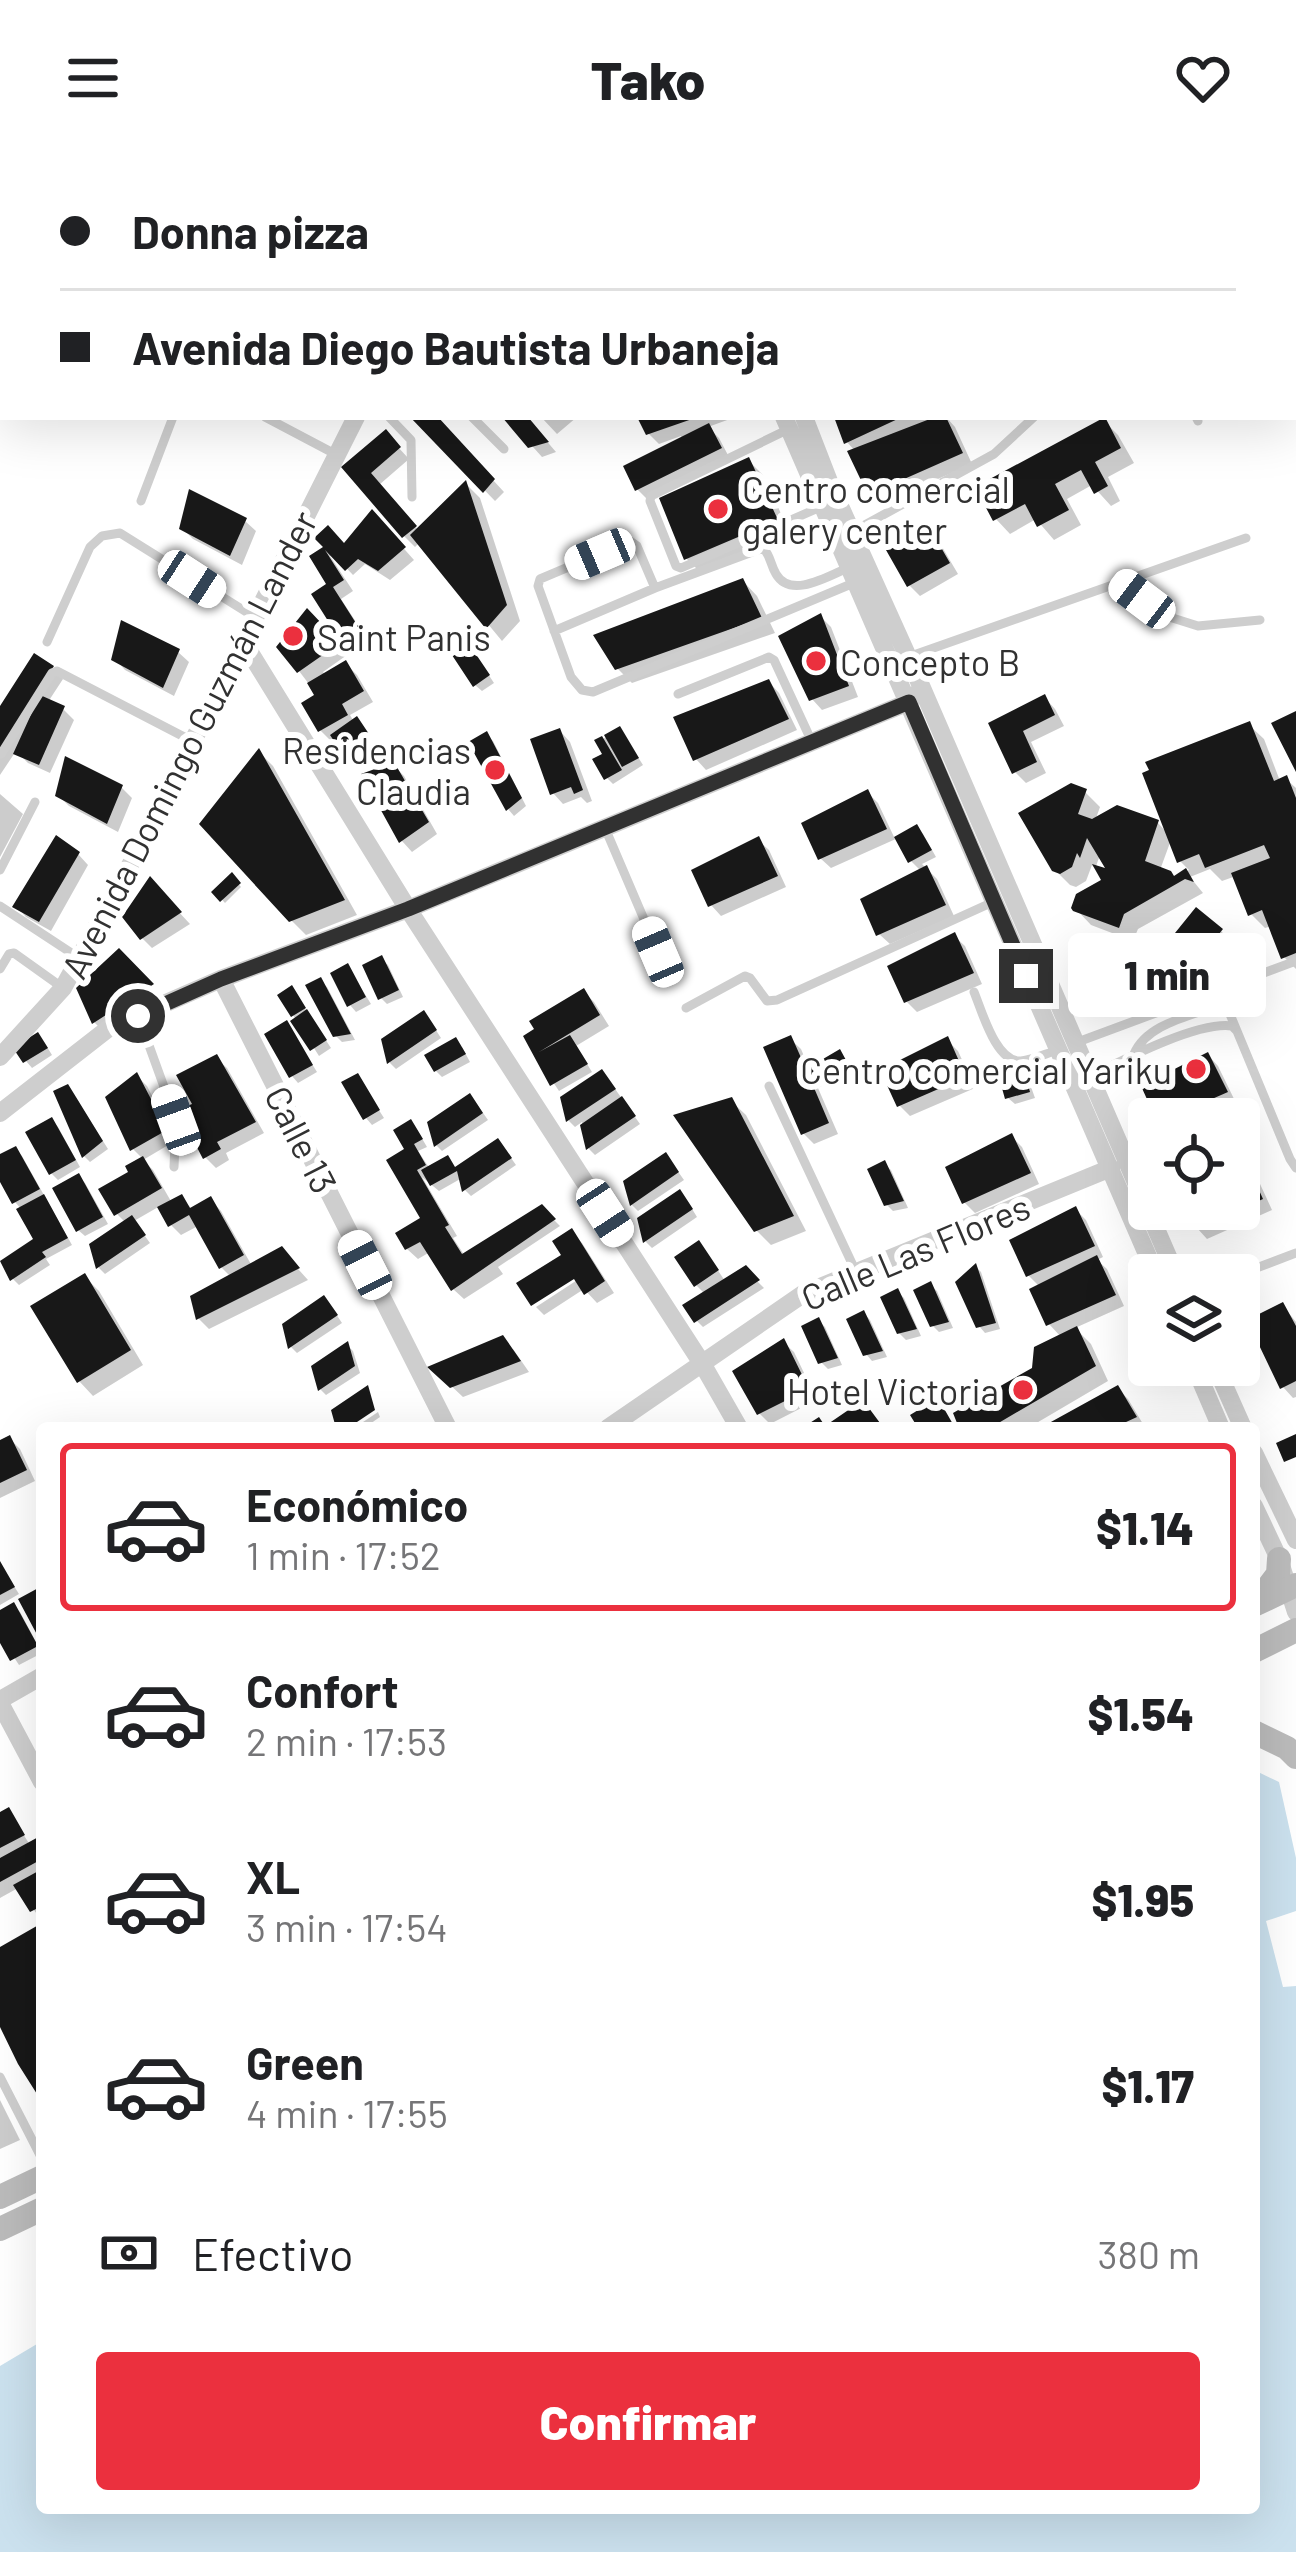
<!DOCTYPE html>
<html lang="es">
<meta charset="utf-8">
<style>
body{margin:0;font-family:Barlow,sans-serif;background:#f2f2f2;color:#202124;height:100vh;display:flex;flex-direction:column;font-size:45px;white-space:nowrap}
*{box-sizing:border-box;margin:0}
p{font-size:39px;color:#757577}
.icon{flex:none;width:66px;height:66px;fill:none;stroke:currentColor;stroke-width:2;stroke-linecap:round;stroke-linejoin:round}
.map{position:relative;flex:1;overflow:hidden}
.details{position:absolute;left:36px;top:1266px;width:1224px;height:1092px;display:flex;flex-direction:column;background:#fff;border-radius:12px;box-shadow:0 12px 48px #0002}
.details>*{flex:none}
.guide{position:absolute;left:0px;top:0px;width:1296px;height:264px;box-shadow:0 12px 48px #0002;display:grid;align-content:center;height:264px;padding:0 60px;background:#fff}
.fabs{position:absolute;left:1128px;top:942px;display:grid;gap:24px}
.fabs a{display:grid;place-items:center;width:132px;height:132px;border-radius:12px;background:#fff;box-shadow:0 12px 48px #0002;font-size:60px}
.end{position:absolute;width:54px;height:54px;margin:-27px;border:15px solid #313131;background:#fff;box-shadow:0 0 0 6px #fff}
.from{border-radius:50%}
.bubble{position:absolute;height:84px;border-radius:12px;background:#fff;box-shadow:0 12px 48px #0002;font-size:39px;font-weight:800;line-height:84px;text-align:center}
.car{position:absolute;width:36px;height:72px;margin:-36px -18px;border-radius:15px;box-shadow:0 0 9px 3px #0007;background:linear-gradient(#fff 24%,#345 0 40%,#fff 0 76%,#345 0 86%,#fff 0)}
.guide b{display:flex;align-items:center;gap:42px;height:114px;font-size:45px}
.guide b+b{border-top:3px solid #e0e0e0}
.guide i{width:30px;height:30px;background:#202124}
ul{padding:21px 0 0;list-style:none}
li{display:flex;align-items:center;gap:36px;height:168px;margin:0 24px 18px;padding:0 36px;border:6px solid transparent;border-radius:12px}
li div{flex:1}
li b{display:block;font-size:45px}
li em{font-style:normal;font-weight:800}
li.current{border-color:#eb303e}
li>.icon{width:108px;height:108px;stroke-width:1.5}
.pay{display:flex;align-items:center;gap:30px;height:132px;padding:0 60px;font-size:45px}
.pay p{margin-inline-start:auto}
.button{display:flex;gap:24px;margin-top:auto;padding:24px 60px}
.button a{flex:1;height:138px;border-radius:12px;background:#eb303e;color:#fff;font-size:48px;font-weight:800;line-height:138px;text-align:center}
header{display:flex;justify-content:space-between;align-items:center;height:156px;padding:0 60px;background:#fff;font-size:54px;font-weight:800}
.map>svg:first-child{display:block}
</style>
<header><svg class="icon" aria-label="menu" viewBox="0 0 24 24"><path d="M4 6h16M4 12h16M4 18h16"/></svg>Tako<svg class="icon" aria-label="heart" viewBox="0 0 24 24"><path d="M12 20l-8-8c-3-5 5-10 8-4 3-6 11-1 8 4z"/></svg></header>
<div class="map">
<svg width="1296" height="2396" viewBox="0 0 1296 2396">
<rect width="100%" height="100%" fill="#fff"/>
<!-- water -->
<path fill="#cbe1ee" d="M1254,1614L1279,1626L1296,1702V1755L1266,1765L1283,1831L1296,1830V2396H0V2210L42,2185V2352H1254Z"/>
<!-- shadow -->
<path fill="#0003" fill-rule="evenodd" d="M363,0H430L429,3H366Z
M1069,0H1141L1142,3H1070Z
M1164,0H1209L1210,3H1160Z
M1293,144L1296,147V207L1293,208Z
M414,261H435L504,336L495,345Z
M506,261H526L556,296L542,301Z
M541,261H577L557,278Z
M640,261H729L730,263L708,271L719,282L730,303L648,344L637,333L683,284L681,280L659,288L648,277Z
M837,261H946L955,271L972,308L881,348L871,337L855,295L847,286Z
M1104,265L1118,279L1134,307L1108,321L1120,345L1111,350L1092,329L1067,343L1081,369L1054,384L1036,363L1010,378L996,363Z
M385,277L409,303L379,329L419,375L466,328L480,342L520,465L502,485L420,386L415,391L404,380L345,312Z
M749,305L763,319L791,379L701,417L686,402Z
M245,365L256,375L242,409L193,383L182,372Z
M382,368L414,404L390,424L365,408L353,419L333,398L330,400L353,435L341,443L369,486L355,495L345,485L331,429L313,401L327,392L344,391Z
M928,373L938,384L958,418L920,440L909,429Z
M743,425L757,440L775,477L632,527L617,512Z
M308,457L347,499L323,516L326,520L346,508L357,519L373,546L350,559L354,566L363,571L373,586L350,601L335,582L331,585L320,574L318,540L299,515Z
M820,460L831,471L858,541L822,554L812,543Z
M471,492L494,527L482,535L475,529Z
M178,496L189,506L174,540L125,514L115,503Z
M52,513L63,523L48,546L63,553L74,564L50,617L28,607L16,595L0,619V555Z
M769,526L779,537L797,574L706,614L696,603Z
M1045,542L1055,553L1064,570L1031,586L1046,617L1026,627L1015,616L992,568Z
M1249,569L1264,583L1280,625L1286,623L1296,632V813L1284,801L1272,770L1265,772L1251,758L1236,720L1222,725L1210,713L1190,721L1203,737L1138,773L1133,785L1091,769L1074,751L1111,718L1100,699L1095,713L1092,709L1086,725L1076,731L1070,729L1054,713L1085,636L1100,651L1095,665L1158,667L1169,679ZM1171,684L1180,705L1189,714L1175,722L1160,714Z
M620,573L643,609L613,628L607,622L606,600L598,586Z
M560,575L570,586L592,645L587,647L581,641L563,648L553,637Z
M487,579L493,585L526,650L514,660L508,653L472,587Z
M259,596L273,610L357,759L306,779L291,764Z
M393,609L404,620L437,678L412,696L402,685Z
M121,631L132,642L118,676L69,650L58,639Z
M867,636L878,647L895,683L917,672L923,678L936,701L922,708L937,723L954,760L890,788L879,778L921,715L911,705L898,682L831,712L820,702Z
M0,638L23,658L0,701Z
M758,684L769,694L786,731L721,760L711,749Z
M78,698L88,709L51,775L26,761L16,750Z
M232,720L241,731L225,747L215,736Z
M150,725L190,768L152,792L142,782Z
M1221,775L1231,786L1193,834L1168,813Z
M954,780L965,790L982,828L917,856L907,846Z
M119,797L161,840L104,876L94,866Z
M381,803L388,809L403,841L387,848L381,842Z
M1128,806L1148,836L1125,849L1119,842Z
M348,811L371,848L356,856L350,849Z
M320,825L327,831L355,884L342,886L335,879Z
M292,833L331,892L319,900L281,840Z
M584,836L594,846L609,870L576,890L592,916L559,935L537,902L527,881Z
M430,865L441,882L396,913L390,907L385,884Z
M287,868L317,916L298,927L292,920Z
M790,883L801,893L810,914L839,896L852,913L818,932L838,978L814,988L804,978Z
M947,884L958,895L975,932L910,960L900,950Z
M44,886L52,899L32,912L26,905Z
M462,891L470,906L442,921L436,915Z
M1208,899L1218,910L1236,947L1199,963H1160Z
M216,902L227,912L264,977L226,997L229,1004L216,1012L205,1001L196,950Z
M137,920L147,930L175,985L143,1004L153,1014L172,1047L181,1042L193,1054L211,1044L221,1055L252,1110L281,1094L308,1124L209,1173L199,1163L193,1141L231,1121L221,1111L198,1070L181,1079L171,1069L160,1050L134,1065L150,1087L105,1118L99,1112L93,1089L126,1067L117,1058L102,1034L132,1017L129,1012L143,1003L133,993L109,942Z
M357,920L384,962L372,969L366,962Z
M1024,921L1030,928L1035,942L1015,948L1008,942Z
M608,923L640,968L595,999L589,993L582,966L575,971L569,965L563,943Z
M74,939L108,993L90,1006L84,1000Z
M731,945L746,959L806,1075L771,1089L756,1074Z
M476,947L488,964L442,995L436,989Z
M52,964L58,971L80,1011L58,1024L51,1017Z
M417,974L427,991L418,995L430,1013L456,1014L504,992L516,1009L471,1040L465,1034L462,1022L439,1035L422,1021L457,1080L453,1082L465,1100L541,1051L560,1070L498,1111L503,1118L464,1143L453,1133L430,1096L418,1103L407,1093L424,1063L409,994Z
M1012,981L1022,991L1039,1028L975,1057L964,1046Z
M15,993L22,1000L72,1089L46,1103L50,1109L19,1129L13,1123L37,1084L22,1054L15,1046L0,1020V1002Z
M672,1007L684,1024L638,1055L632,1049L627,1026Z
M1244,1007L1255,1017L1272,1054L1207,1083L1197,1072L1188,1053H1239V1009Z
M884,1008L891,1014L908,1052L893,1055L886,1048Z
M79,1021L85,1027L108,1068L85,1080L78,1074Z
M686,1043L697,1061L652,1092L646,1086L640,1064Z
M1076,1054L1086,1064L1103,1101L1097,1104L1107,1113L1124,1150L1075,1172L1091,1188L1108,1225L1028,1272H962L1035,1214L1061,1181L1049,1168L1040,1131L1028,1119Z
M571,1076L582,1087L614,1137L597,1147L584,1133L544,1159L536,1151L588,1117L565,1100Z
M705,1095L725,1125L745,1113L764,1132L703,1171L697,1165L705,1138L696,1129Z
M976,1111L981,1116L1000,1173L985,1177L979,1170Z
M85,1121L99,1135L143,1209L93,1240L79,1225Z
M930,1129L937,1135L953,1172L939,1176L932,1169Z
M898,1136L904,1142L921,1180L906,1184L899,1177Z
M330,1149L342,1167L297,1197L291,1191L285,1169Z
M1283,1150L1296,1166V1241L1293,1242L1283,1231Z
M864,1157L870,1164L887,1201L872,1205L866,1198Z
M819,1165L825,1171L842,1209L828,1213L821,1206Z
M783,1186L794,1196L817,1244L770,1268L759,1257Z
M347,1189L353,1195L360,1217L326,1239L320,1233Z
M513,1193L529,1216L463,1241L432,1212Z
M1118,1233L1128,1243L1143,1268L1146,1267L1151,1272H1046Z
M378,1256L380,1261L364,1272H354Z
M10,1283L20,1293L35,1325L0,1342V1287Z
M0,1408L19,1438L0,1449Z
M13,1450L20,1456L42,1497L19,1509L0,1480V1457Z
M8,1654L30,1689L42,1682V1759L39,1761L18,1732L0,1742V1659Z
M0,1944L20,1984L0,1993Z"/>
<!-- building -->
<path fill="#181818" d="M410,261H438L495,323L483,337Z
M502,261H528L549,286L528,292Z
M637,261H695V262L646,279Z
M834,261H902L844,288Z
M935,261H946L963,297L868,339L847,295Z
M1105,261L1121,292L1095,306L1108,330L1094,338L1081,314L1055,328L1069,354L1037,371L1025,348L993,365L975,331Z
M709,267L722,292L635,335L623,310Z
M386,273L401,291L371,317L417,370L402,382L341,311Z
M749,301L778,364L684,404L659,342Z
M466,324L507,449L486,473L410,379Z
M189,333L247,362L230,400L179,373Z
M372,353L406,391L378,415L358,403L345,415L325,394L344,424L333,431L361,475L342,487L311,438L326,428L309,400L323,391L314,382L328,369L344,387Z
M928,369L950,407L907,431L886,394Z
M743,422L762,462L615,514L593,479Z
M307,452L340,487L297,517L276,491Z
M821,457L849,530L809,545L778,480Z
M121,464L180,493L163,532L111,504Z
M465,482L490,519L473,531L448,493Z
M34,497L54,510L0,593V550Z
M346,504L364,535L342,548L348,559L318,576L301,547L314,539L307,527Z
M769,523L789,563L693,605L673,561Z
M1045,538L1055,559L1023,575L1037,606L1012,618L988,567Z
M40,539L65,550L39,609L13,598Z
M1296,555V616L1271,567Z
M357,560L369,578L342,597L330,579Z
M1250,565L1274,625L1287,619L1296,642V797L1281,803L1262,754L1248,760L1231,717L1270,702L1264,689L1205,712L1199,698L1177,707L1142,617L1149,614L1145,606Z
M620,570L639,602L622,611L604,579Z
M560,572L583,634L574,638L571,631L550,639L530,583Z
M487,575L522,642L506,655L468,586Z
M602,580L622,614L604,624L592,603L602,598L594,584Z
M259,592L345,744L289,766L199,668Z
M65,600L123,629L107,668L55,640Z
M394,606L429,666L399,687L361,618Z
M1071,627L1087,633L1078,658L1092,663L1117,649L1159,664L1145,705L1171,715L1174,720L1186,712L1194,726L1185,723L1124,758L1119,772L1073,755L1071,752L1076,738L1101,724L1092,708L1105,712L1087,682L1080,702L1077,697L1072,711L1060,718L1052,715L1018,657Z
M868,633L887,673L818,704L801,667Z
M917,668L932,694L908,707L894,681Z
M56,679L80,696L39,766L12,751Z
M759,680L778,720L708,751L691,714Z
M927,709L946,749L876,780L860,743Z
M232,716L241,727L220,746L211,736Z
M150,720L182,756L140,784L122,761Z
M1196,751L1223,773L1181,825L1154,803Z
M955,776L974,817L904,847L887,810Z
M119,792L154,828L92,868L76,832Z
M382,799L399,834L378,844L362,809Z
M1129,802L1144,829L1116,844L1101,817Z
M348,807L366,841L347,851L330,817Z
M321,821L351,878L333,881L305,829Z
M292,829L306,852L291,861L277,839Z
M584,832L600,859L539,896L570,879L588,908L550,930L523,880L534,873L529,865Z
M307,853L327,884L310,895L290,865Z
M424,854L437,874L387,908L381,883Z
M287,864L313,909L289,922L264,878Z
M38,876L48,892L23,907L13,892Z
M791,879L806,913L840,893L847,906L813,926L806,913L829,967L801,979L763,891Z
M948,880L966,921L897,951L880,914Z
M456,881L466,898L434,916L424,899Z
M1208,896L1228,936L1166,963H1156L1141,930Z
M217,898L256,966L217,986L221,993L203,1003L187,972L194,968L185,951L192,948L176,919Z
M602,913L616,933L566,966L560,941Z
M137,916L167,974L130,995L105,941Z
M358,917L380,954L363,964L341,926Z
M1025,918L1030,936L1005,943L1000,925Z
M68,928L103,985L82,1002L53,935Z
M470,937L483,957L434,991L427,966Z
M622,940L636,960L586,994L580,969Z
M732,941L794,1060L754,1076L673,959Z
M52,961L76,1004L49,1019L25,976Z
M411,963L423,983L414,988L426,1009L417,1014L449,1069L445,1071L462,1098L542,1048L556,1063L451,1135L420,1086L405,1094L395,1077L420,1062L386,1004L404,993L393,974Z
M1012,977L1031,1017L962,1048L945,1011Z
M498,982L512,1002L462,1036L457,1015L430,1030L421,1014L448,999L455,1011Z
M16,990L40,1033L12,1048L0,1026V998Z
M666,996L679,1016L630,1050L623,1025Z
M143,1000L162,1032L114,1060L98,1033L128,1016L125,1010Z
M1245,1003L1263,1043L1194,1074L1185,1053H1239V1006Z
M885,1004L904,1045L884,1050L867,1013Z
M79,1017L103,1061L76,1076L52,1032Z
M680,1033L693,1053L643,1087L637,1062Z
M44,1038L68,1082L42,1096L46,1101L10,1125L0,1105L33,1083L16,1053Z
M182,1038L190,1052L211,1040L244,1099L219,1113L189,1059L168,1071L157,1051Z
M1076,1050L1095,1090L1026,1121L1009,1084Z
M132,1059L146,1079L96,1113L89,1088Z
M572,1072L605,1125L584,1139L574,1123L531,1150L516,1127L561,1099L552,1085Z
M699,1084L719,1114L694,1131L674,1101Z
M282,1090L300,1112L196,1164L190,1140Z
M1097,1099L1116,1139L1046,1170L1029,1133Z
M976,1107L996,1167L976,1172L955,1126Z
M746,1109L760,1124L694,1167L682,1149Z
M85,1117L131,1194L77,1227L30,1150Z
M931,1125L949,1166L930,1171L913,1134Z
M898,1132L917,1173L897,1178L880,1141Z
M324,1139L338,1159L288,1193L282,1168Z
M1283,1146L1296,1170V1225L1280,1233L1247,1164Z
M864,1154L883,1195L863,1200L846,1163Z
M819,1161L838,1202L818,1208L801,1170Z
M1077,1170L1096,1210L990,1272H959L953,1257L1032,1212L1034,1191Z
M503,1179L521,1205L450,1232L427,1211Z
M784,1182L809,1233L757,1259L732,1215Z
M348,1185L355,1210L318,1235L311,1210Z
M368,1229L375,1254L348,1272H336L331,1254Z
M1118,1229L1137,1261L1113,1272H1040Z
M938,1242L954,1270L950,1272H918L910,1259Z
M863,1244L880,1267L873,1272H802L819,1261L825,1270Z
M1296,1278V1301L1284,1306L1276,1287Z
M10,1279L27,1314L0,1327V1284Z
M0,1405L15,1431L0,1439Z
M42,1430V1488L18,1443Z
M14,1446L38,1490L10,1505L0,1487V1454Z
M9,1651L25,1679L0,1692V1656Z
M42,1679V1703L0,1726V1702Z
M42,1713V1750L30,1756L13,1729Z
M42,1767V1946L18,1908L0,1871V1791Z"/>
<g fill="none" stroke-linecap="round" stroke-linejoin="round">
<!-- service -->
<path stroke="#cecece" stroke-width="9" d="M544,0L545,3
M582,0V3
M628,0V3
M1014,0L1015,3
M1054,0L1055,3
M1293,97L1296,96
M265,261L337,299
M389,261L411,284L412,341
M472,261L504,293
M1196,261L1198,265
M789,273L651,340L650,345L676,410L681,412L823,350
M141,345L173,261
M852,376L994,298L1034,261
M850,411C830,419 791,444 776,418C770,408 771,400 763,392L655,432L637,390L630,385L540,423L538,430L571,521L582,534L593,536L856,426
M1120,427L1163,459L1198,470L1260,464
M554,475L655,432
M47,486L90,391L102,380L120,377L256,462
M908,501L1246,382
M678,538L769,501L774,504L812,586
M1,598L52,517L57,515L192,585
M605,672L658,796
M0,714L35,646
M0,750L79,802
M0,813L9,798L14,797L63,832
M974,836C982,855 996,907 1021,905C1033,904 1047,897 1058,894
M686,852L745,820L750,822L767,845L777,844L993,746
M138,859L176,964L174,1011
M1075,887L1296,805
M1134,898C1147,867 1192,860 1222,848L1227,851L1290,1003L1296,1012
M1091,920C1123,904 1198,865 1232,870L1236,874
M769,930L856,1116
M1239,968L1252,963
M1238,1119L1296,1097
M0,1921L42,2003"/>
<!-- minor -->
<path stroke="#cecece" stroke-width="18" d="M683,0V3
M725,0V3
M517,3L519,0
M784,261L1156,1119
M804,261L830,328L922,532L1176,1119
M244,487L408,753L703,1209L739,1272
M221,823L448,1272
M0,901L63,832L134,702L356,261
M0,957L109,872L221,823L408,753L909,546L922,532
M1194,1209L1221,1272
M1215,1209L1243,1272
M608,1272L803,1138L1111,1012
M1254,1297L1296,1384
M1254,1350L1279,1403L1296,1456
M0,1544L42,1520
M0,1547L42,1626"/>
<!-- secondary -->
<path stroke="#bbb" stroke-width="24" d="M1269,1430L1278,1418L1279,1403
M1254,1495L1296,1474
M1254,1576L1287,1592L1296,1601
M0,2041L42,2021
M0,2073L42,2053"/>
<!-- secondary-bridge -->
<path stroke="#bbb" stroke-width="24" d="M1254,1449L1296,1429"/>
</g>
<g fill="none" stroke-linecap="round" stroke-linejoin="round">
<!-- route -->
<path stroke="#313131" stroke-width="15" d="M138,860L221,823L408,753L909,546L1026,820"/>
</g>
<!-- markers -->
<g fill="#eb303e" stroke="#fff" stroke-width="4.5">
<circle cx="718" cy="353" r="12"/>
<circle cx="293" cy="480" r="12"/>
<circle cx="816" cy="505" r="12"/>
<circle cx="495" cy="614" r="12"/>
<circle cx="1196" cy="913" r="12"/>
<circle cx="1023" cy="1234" r="12"/>
</g>
<g text-anchor="middle" dominant-baseline="central" stroke-width="12" stroke-linejoin="round" paint-order="stroke">
<!-- poi labels -->
<g font-size="36" fill="#313131" stroke="#fff" text-anchor="start">
<text x="742" y="332">Centro comercial<tspan x="742" dy="41">galery center</tspan></text>
<text x="317" y="480">Saint Panis</text>
<text x="840" y="505">Concepto B</text>
<text x="471" y="593" text-anchor="end">Residencias<tspan x="471" dy="41">Claudia</tspan></text>
<text x="1172" y="913" text-anchor="end">Centro comercial Yariku</text>
<text x="999" y="1234" text-anchor="end">Hotel Victoria</text>
</g>
<!-- street labels -->
<g font-size="36" fill="#313131" stroke="#fff">
<text transform="translate(188 588) rotate(-63)">Avenida Domingo Guzmán Lander</text>
<text transform="translate(302 983) rotate(63)">Calle 13</text>
<text transform="translate(915 1095) rotate(-23)">Calle Las Flores</text>
</g>
</g>
</svg>
<div class="fabs">
<a><svg class="icon" aria-label="locate" viewBox="0 0 24 24"><circle cx="12" cy="12" r="6"/><path d="M12 2v4M12 18v4M2 12h4M18 12h4"/></svg></a>
<a><svg class="icon" aria-label="layers" viewBox="0 0 24 24"><path d="M12 4l9 5-9 5-9-5zM3 14l9 5 9-5"/></svg></a>
</div>
<i class="end from" style="left:138px;top:860px"></i>
<i class="end" style="left:1026px;top:820px"></i>
<div class="bubble" style="left:1068px;top:777px;width:198px">1 min</div>
<i class="car" style="left:600px;top:398px;rotate:247deg"></i>
<i class="car" style="left:192px;top:423px;rotate:123deg"></i>
<i class="car" style="left:1142px;top:443px;rotate:307deg"></i>
<i class="car" style="left:658px;top:796px;rotate:337deg"></i>
<i class="car" style="left:176px;top:964px;rotate:340deg"></i>
<i class="car" style="left:605px;top:1057px;rotate:147deg"></i>
<i class="car" style="left:365px;top:1109px;rotate:333deg"></i>
<div class="guide">
<b><i class="from"></i>Donna pizza</b>
<b><i></i>Avenida Diego Bautista Urbaneja</b>
</div>
<section class="details">
<ul>
<li class="current"><svg class="icon" aria-label="car" viewBox="0 0 24 24"><path d="M5 17H2v-5l4-1 3-4h7l3 4 3 1v5h-3M9 17h6M6 11h13"/><circle cx="7" cy="17" r="2"/><circle cx="17" cy="17" r="2"/></svg><div><b>Económico</b><p>1 min · 17:52</p></div><em>$1.14</em></li>
<li><svg class="icon" aria-label="car" viewBox="0 0 24 24"><path d="M5 17H2v-5l4-1 3-4h7l3 4 3 1v5h-3M9 17h6M6 11h13"/><circle cx="7" cy="17" r="2"/><circle cx="17" cy="17" r="2"/></svg><div><b>Confort</b><p>2 min · 17:53</p></div><em>$1.54</em></li>
<li><svg class="icon" aria-label="car" viewBox="0 0 24 24"><path d="M5 17H2v-5l4-1 3-4h7l3 4 3 1v5h-3M9 17h6M6 11h13"/><circle cx="7" cy="17" r="2"/><circle cx="17" cy="17" r="2"/></svg><div><b>XL</b><p>3 min · 17:54</p></div><em>$1.95</em></li>
<li><svg class="icon" aria-label="car" viewBox="0 0 24 24"><path d="M5 17H2v-5l4-1 3-4h7l3 4 3 1v5h-3M9 17h6M6 11h13"/><circle cx="7" cy="17" r="2"/><circle cx="17" cy="17" r="2"/></svg><div><b>Green</b><p>4 min · 17:55</p></div><em>$1.17</em></li>
</ul>
<div class="pay"><svg class="icon" aria-label="cash" viewBox="0 0 24 24"><path d="M3 7h18v10H3z"/><circle cx="12" cy="12" r="2"/></svg>Efectivo<p>380 m</p></div>
<div class="button"><a>Confirmar</a></div>
</section>
</div>
